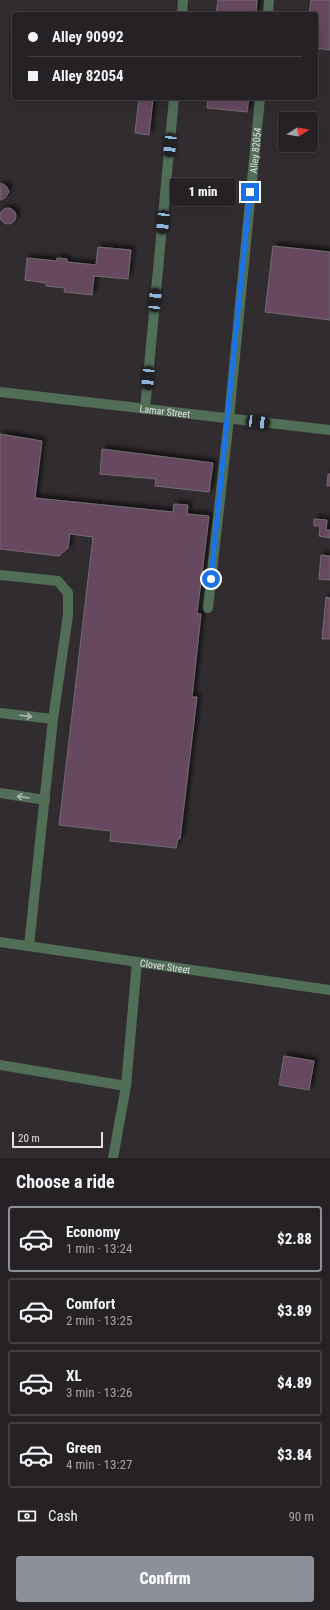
<!DOCTYPE html>
<meta charset="utf-8">
<style>
body{margin:0;font-family:"Roboto Condensed",sans-serif;background:#2d292c;color:#f1f3f6;height:100vh;display:flex;flex-direction:column;font-size:15px;white-space:nowrap}
*{box-sizing:border-box;margin:0}
p{font-size:13px;color:#a3a3a6}
.icon{flex:none;width:22px;height:22px;fill:none;stroke:currentColor;stroke-width:2;stroke-linecap:round;stroke-linejoin:round}
.map{position:relative;height:1158px;overflow:hidden}
.details{display:flex;flex-direction:column;background:#252124;flex:1}
.details>*{flex:none}
.banner{position:absolute;left:12px;top:12px;width:306px;height:88px;border-radius:4px;box-shadow:0 4px 16px #0002,0 0 0 1px #423e41;display:grid;align-content:center;height:88px;padding:0 16px;background:#252124}
.needle{width:26px;rotate:78deg}
.controls{position:absolute;left:278px;top:112px;display:grid;gap:8px}
.controls a{display:grid;place-items:center;width:40px;height:40px;border-radius:4px;background:#252124;box-shadow:0 4px 16px #0002,0 0 0 1px #423e41;font-size:20px}
.scale{position:absolute;left:12px;bottom:10px;width:91px;box-sizing:border-box;padding-left:4px;border:2px solid #e4e0e3;border-top:0;font-size:11px;line-height:14px;white-space:nowrap;color:#e4e0e3;-webkit-text-stroke:3px #312c30;paint-order:stroke}
.end{position:absolute;width:18px;height:18px;margin:-9px;border:5px solid #1a73e8;background:#fff;box-shadow:0 0 0 2px #fff}
.from{border-radius:50%}
.bubble{position:absolute;height:28px;border-radius:4px;background:#252124;box-shadow:0 4px 16px #0002,0 0 0 1px #423e41;font-size:13px;font-weight:800;line-height:28px;text-align:center}
.car{position:absolute;width:12px;height:24px;margin:-12px -6px;border-radius:5px;box-shadow:0 0 3px 1px #0007;background:linear-gradient(#222 24%,#8ab4d8 0 40%,#222 0 76%,#8ab4d8 0 86%,#222 0)}
.banner b{display:flex;align-items:center;gap:14px;height:38px;font-size:15px}
.banner b+b{border-top:1px solid #423e41}
.banner i{width:10px;height:10px;background:#f1f3f6}
ul{padding:0;list-style:none}
li{display:flex;align-items:center;gap:12px;height:66px;margin:0 8px 6px;padding:0 8px;border:2px solid #423e41;border-radius:4px}
li div{flex:1}
li b{display:block;font-size:15px}
li em{font-style:normal;font-weight:800}
li.current{border-color:#8c9099}
li>.icon{width:36px;height:36px;stroke-width:1.5}
h2{padding:0 16px;font-size:18px;line-height:48px}
.pay{display:flex;align-items:center;gap:10px;height:44px;padding:0 16px;font-size:15px}
.pay p{margin-inline-start:auto}
.action{display:flex;gap:8px;margin-top:auto;padding:8px 16px}
.action a{flex:1;height:46px;border-radius:4px;background:#8c9099;color:#fff;font-size:16px;font-weight:800;line-height:46px;text-align:center}
.map>svg:first-child{display:block}
</style>
<div class="map">
<svg width="330" height="1158" viewBox="0 0 330 1158">
<defs>
<filter id="shadow"><feDropShadow dx="3.5" dy="-3.5" stdDeviation="2" flood-color="#0009"/></filter>
</defs>
<rect width="100%" height="100%" fill="#312c30"/>
<!-- building -->
<path fill="#66495e" stroke="#726c70" filter="url(#shadow)" d="M218,0H257L256,14H216Z
M311,0H330V50L316,48V14H309Z
M139,98H153L149,135L135,133Z
M208,98H249L247,112L207,108Z
M1,183L7,187L9,192L5,198L0,200Z
M0 216a8 8 0 1 1 16 0a8 8 0 1 1-16 0Z
M273,246L330,252V320L265,312Z
M98,247L131,250L128,279L94,276L92,295L64,292L65,288L46,286V283L25,280L27,258L57,261V258L67,259V262L96,265Z
M0,434L42,441L35,498L173,512L174,504L188,505L187,514L209,516L197,614H201L192,697H197L180,839H178L176,848L110,841L111,831L59,825L93,537L70,534L68,548L59,556L0,549Z
M102,449L213,463L209,492L155,486L156,479L100,474Z
M328,474H330V486H327Z
M314,519L327,520L326,530H330V538L319,536L320,526H314Z
M321,555L330,556V580L319,579Z
M326,597L330,598V639H322Z
M284,1056L314,1061L309,1090L279,1085Z"/>
<g fill="none" stroke-linecap="round" stroke-linejoin="round">
<!-- lane -->
<g stroke="#516e57" stroke-width="10">
<path d="M182,14L183,0"/>
<path d="M268,14L269,0"/>
<path d="M145,409L174,98"/>
<path d="M0,575L58,581L68,593V615L53,719L29,946"/>
<path id="s1" d="M208,608L229,418L260,98"/>
<path d="M0,713L53,719"/>
<path d="M0,793L45,800"/>
<path d="M0,1065L126,1086L137,962"/>
<path d="M113,1158L126,1086"/>
</g>
<!-- street -->
<g stroke="#516e57" stroke-width="10">
<path id="s2" d="M0,392L330,430"/>
<path id="s3" d="M0,942L330,990"/>
</g>
</g>
<!-- one-way arrows -->
<defs><path id="oneway-shaft" d="M-6 0H5M1.5-3L5.5 0L1.5 3" fill="none" stroke-width="1.6" stroke-linecap="round" stroke-linejoin="round"/></defs>
<g stroke="#b1b8b2">
<use href="#oneway-shaft" transform="translate(26 716) rotate(7)"/>
<use href="#oneway-shaft" transform="translate(23 797) rotate(-171)"/>
</g>
<g fill="none" stroke-linecap="round" stroke-linejoin="round">
<!-- route -->
<path stroke="#1a73e8" stroke-width="5" d="M211,579L250,192"/>
</g>
<g text-anchor="middle" dominant-baseline="central" stroke-width="4" stroke-linejoin="round" paint-order="stroke">
<!-- street labels -->
<g font-size="10" fill="#e4e0e3" stroke="#312c30">
<text stroke="none"><textPath href="#s1" startOffset="460">Alley 82054</textPath></text>
<text stroke="none"><textPath href="#s2" startOffset="166">Lamar Street</textPath></text>
<text stroke="none"><textPath href="#s3" startOffset="167">Clover Street</textPath></text>
</g>
</g>
</svg>
<div class="controls">
<a><svg class="needle" viewBox="-14 -14 28 28"><path d="M0-13l5 13h-10z" fill="#e53935"/><path d="M0 13l5-13h-10z" fill="#a3a3a6"/></svg></a>
</div>
<div class="scale">20 m</div>
<i class="end from" style="left:211px;top:579px"></i>
<i class="end" style="left:250px;top:192px"></i>
<div class="bubble" style="left:170px;top:178px;width:66px">1 min</div>
<i class="car" style="left:170px;top:145px;rotate:186deg"></i>
<i class="car" style="left:163px;top:222px;rotate:186deg"></i>
<i class="car" style="left:155px;top:300px;rotate:5deg"></i>
<i class="car" style="left:148px;top:378px;rotate:185deg"></i>
<i class="car" style="left:258px;top:422px;rotate:97deg"></i>
<div class="banner">
<b><i class="from"></i>Alley 90992</b>
<b><i></i>Alley 82054</b>
</div>
</div>
<section class="details">
<h2>Choose a ride</h2>
<ul>
<li class="current"><svg class="icon" aria-label="car" viewBox="0 0 24 24"><path d="M5 17H2v-5l4-1 3-4h7l3 4 3 1v5h-3M9 17h6M6 11h13"/><circle cx="7" cy="17" r="2"/><circle cx="17" cy="17" r="2"/></svg><div><b>Economy</b><p>1 min · 13:24</p></div><em>$2.88</em></li>
<li><svg class="icon" aria-label="car" viewBox="0 0 24 24"><path d="M5 17H2v-5l4-1 3-4h7l3 4 3 1v5h-3M9 17h6M6 11h13"/><circle cx="7" cy="17" r="2"/><circle cx="17" cy="17" r="2"/></svg><div><b>Comfort</b><p>2 min · 13:25</p></div><em>$3.89</em></li>
<li><svg class="icon" aria-label="car" viewBox="0 0 24 24"><path d="M5 17H2v-5l4-1 3-4h7l3 4 3 1v5h-3M9 17h6M6 11h13"/><circle cx="7" cy="17" r="2"/><circle cx="17" cy="17" r="2"/></svg><div><b>XL</b><p>3 min · 13:26</p></div><em>$4.89</em></li>
<li><svg class="icon" aria-label="car" viewBox="0 0 24 24"><path d="M5 17H2v-5l4-1 3-4h7l3 4 3 1v5h-3M9 17h6M6 11h13"/><circle cx="7" cy="17" r="2"/><circle cx="17" cy="17" r="2"/></svg><div><b>Green</b><p>4 min · 13:27</p></div><em>$3.84</em></li>
</ul>
<div class="pay"><svg class="icon" aria-label="cash" viewBox="0 0 24 24"><path d="M3 7h18v10H3z"/><circle cx="12" cy="12" r="2"/></svg>Cash<p>90 m</p></div>
<div class="action"><a>Confirm</a></div>
</section>
